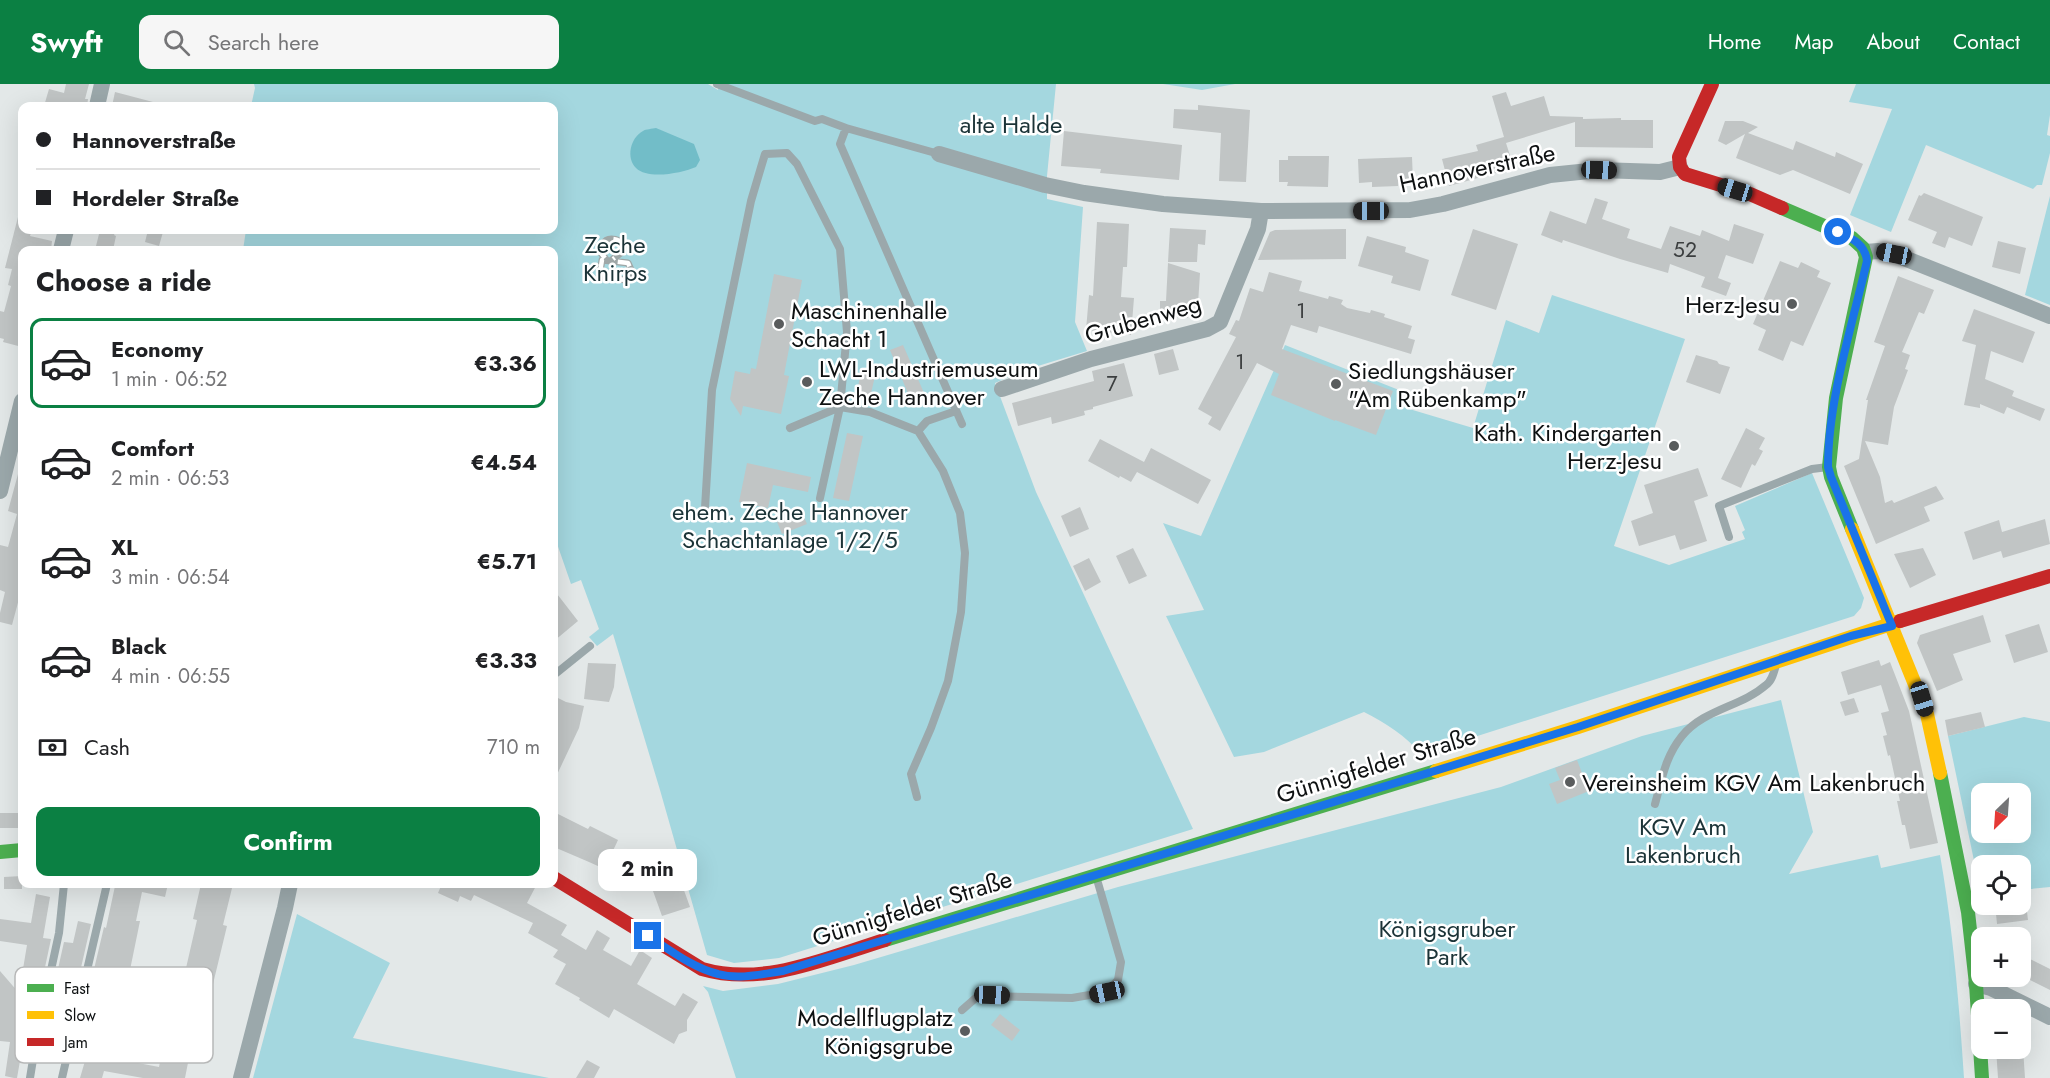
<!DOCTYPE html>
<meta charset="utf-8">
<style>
body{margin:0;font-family:Jost,sans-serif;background:#f6f6f6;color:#202124;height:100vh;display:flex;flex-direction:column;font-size:22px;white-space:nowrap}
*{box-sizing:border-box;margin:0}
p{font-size:20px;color:#757577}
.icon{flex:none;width:33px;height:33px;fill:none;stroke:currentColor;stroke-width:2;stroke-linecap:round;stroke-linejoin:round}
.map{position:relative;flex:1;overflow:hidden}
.side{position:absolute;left:18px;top:162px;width:540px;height:642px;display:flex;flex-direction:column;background:#fff;border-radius:12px;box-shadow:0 6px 24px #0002}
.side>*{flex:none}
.guide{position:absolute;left:18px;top:18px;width:540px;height:132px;border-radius:12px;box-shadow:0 6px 24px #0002;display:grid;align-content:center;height:132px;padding:0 18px;background:#fff}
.needle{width:39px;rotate:205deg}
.tools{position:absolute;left:1971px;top:699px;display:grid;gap:12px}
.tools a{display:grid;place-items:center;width:60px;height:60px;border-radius:12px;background:#fff;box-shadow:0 6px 24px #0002;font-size:30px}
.end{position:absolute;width:27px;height:27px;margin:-14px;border:8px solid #1a73e8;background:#fff;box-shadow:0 0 0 3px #fff}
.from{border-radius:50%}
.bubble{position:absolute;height:42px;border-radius:12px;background:#fff;box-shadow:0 6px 24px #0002;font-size:20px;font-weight:700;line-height:42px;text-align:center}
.car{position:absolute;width:18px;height:36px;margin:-18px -9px;border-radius:8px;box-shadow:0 0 4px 2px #0007;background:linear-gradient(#222 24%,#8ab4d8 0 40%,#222 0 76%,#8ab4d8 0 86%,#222 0)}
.guide b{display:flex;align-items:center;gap:21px;height:57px;font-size:22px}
.guide b+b{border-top:2px solid #e0e0e0}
.guide i{width:15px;height:15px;background:#202124}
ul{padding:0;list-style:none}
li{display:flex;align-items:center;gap:18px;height:90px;margin:0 12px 9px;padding:0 6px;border:3px solid transparent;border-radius:12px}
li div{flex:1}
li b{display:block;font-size:22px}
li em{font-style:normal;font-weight:700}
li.selected{border-color:#0b8043}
li>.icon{width:54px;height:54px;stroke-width:1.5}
h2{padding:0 18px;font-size:27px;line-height:72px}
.pay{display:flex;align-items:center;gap:15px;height:66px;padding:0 18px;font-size:22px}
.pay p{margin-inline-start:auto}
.primary-button{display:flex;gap:12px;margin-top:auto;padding:12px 18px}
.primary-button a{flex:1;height:69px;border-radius:12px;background:#0b8043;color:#fff;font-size:24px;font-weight:700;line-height:69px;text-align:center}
header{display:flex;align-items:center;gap:36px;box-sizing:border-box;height:84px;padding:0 30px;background:#0b8043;color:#fff}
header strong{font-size:28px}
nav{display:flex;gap:33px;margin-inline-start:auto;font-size:21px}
.search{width:420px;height:54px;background:#f6f6f6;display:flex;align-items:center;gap:15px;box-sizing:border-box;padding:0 21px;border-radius:12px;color:#757577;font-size:22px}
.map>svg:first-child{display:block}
</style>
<header>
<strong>Swyft</strong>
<div class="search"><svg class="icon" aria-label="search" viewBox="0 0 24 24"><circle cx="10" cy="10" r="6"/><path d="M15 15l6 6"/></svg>Search here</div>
<nav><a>Home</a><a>Map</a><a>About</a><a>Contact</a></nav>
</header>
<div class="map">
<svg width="2050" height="994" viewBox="0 0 2050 994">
<rect width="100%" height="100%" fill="#e3e8e8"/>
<!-- green -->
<path fill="#a4d7df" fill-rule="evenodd" d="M254,0H708L718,6V0H1056L1047,92V115L1083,123L1075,238L1087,267L1028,285L995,299L1036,408L1193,745L779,874L734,879L707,871L660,706L613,550L597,562L589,553L599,545L581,496L571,500L554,451V166H243L246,146H554V22H251L255,4Z
M1163,0H1235L1202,6Z
M1856,0H2050V31L2047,51L2050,52V69L2042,101H2037L2033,105L1926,61L1891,148L1850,131L1892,25L1849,18Z
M2050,112V221L2025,211Z
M1552,211L1685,255L1614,462L1669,481L1745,455L1742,448L1745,446L1735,422L1812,389L1864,514L1861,524L1854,532L1421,670C1406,652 1386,639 1364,628L1264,668L1234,673L1166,532L1204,526L1163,439L1201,452L1285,261L1399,306L1396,321L1473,344L1506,236L1539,249Z
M1781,616L1813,748L1789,790L1878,771L1881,784L1940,771C1953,845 1959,919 1964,994H736L708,908L703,902L723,907L778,900L854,881L1118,803L1501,703L1642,652Z
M2024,633L2050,638V803L2021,806L2020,782H1982L1981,810L1948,652ZM1982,710H2020V748H1982Z
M297,830L390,879L353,954L549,994H253Z"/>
<!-- water -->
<path fill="#72bdc8" d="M656,44L694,60L700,76L696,83C682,89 648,96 636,84C626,74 630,54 643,47C646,45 652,45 656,44Z"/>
<!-- building -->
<path fill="#c1c5c5" d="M66,0H89L85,15H88L87,22H44L49,5L64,9Z
M115,8L153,18L152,22H112Z
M1506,8L1511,22L1544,12L1550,32L1583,33V35L1621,34V36H1653V64L1575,63V38L1506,59L1514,84L1449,102L1442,75L1478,67L1476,61L1504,53L1492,12Z
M1198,21L1250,26L1246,98L1219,97L1221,49L1173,44L1174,25L1198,26Z
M1725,37H1743L1758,43L1748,49L1793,66L1796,57L1835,73L1836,68L1863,80L1850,110L1793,86L1780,91L1736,74L1745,50L1726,61L1718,57Z
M1064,47L1182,61L1179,96L1100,89L1101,85L1061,82Z
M1288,72H1329L1328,103L1287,102L1288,98H1279V76H1288Z
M1412,73L1413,97H1398V102L1372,103V98L1359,99L1358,75Z
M1924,109L1983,133L1972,162L1949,153L1945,164L1932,159L1937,148L1908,136L1919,111L1921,112Z
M1595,114L1608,118L1602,135L1630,145L1627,154L1661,165L1670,142L1700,152L1702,146L1729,157L1734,140L1764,150L1753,180L1726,171L1718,194L1731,199L1726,212L1701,203L1705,193L1670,180L1668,189L1620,175L1563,156L1562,159L1541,151L1550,127L1586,140Z
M18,133L22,134V146H32L30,152L52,157L51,166H22V263L3,258L4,255L0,254V227L4,228L11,202L8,201L12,185L5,184Z
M1097,138L1129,140L1127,183H1123L1121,213L1134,214L1131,251L1086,246L1089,211L1093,212Z
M1170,144L1206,146L1205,161L1198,160L1197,178H1168Z
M1346,145V175L1258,176L1270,148L1275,146Z
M1473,145L1518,160L1496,226L1451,211Z
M100,146H116L114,151L116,152L113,166H95Z
M148,146L163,148L159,162L145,158Z
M1367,152L1406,163L1405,168L1429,176L1420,207L1391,199L1393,192L1358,182Z
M1998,157L2026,164L2020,190L1992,183Z
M1780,177L1798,184L1801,178L1820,187L1817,193L1831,199L1803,262L1791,257L1783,277L1758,266L1766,246L1753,240Z
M1168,179L1200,189L1198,220L1188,219V234L1160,232V217H1166Z
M1269,188L1302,197L1299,207L1328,215L1329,212L1343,216L1341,220L1347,224L1370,229L1371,226L1385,230L1384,233L1412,242L1408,254L1415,256L1411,270L1319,242L1317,249L1291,241L1282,265L1393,307L1376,351L1335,336V337L1271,311L1279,290L1257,279L1220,347L1208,340L1212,333L1198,325L1236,253L1229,250L1236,236L1239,237L1250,204L1263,208Z
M774,190L802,196L784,291L789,292L781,330L743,322L741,332L730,315L735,287L750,290L751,284L756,285Z
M1898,192L1934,206L1924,230L1919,228L1902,268L1910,271L1905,285L1908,286L1894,323L1888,361L1865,357L1880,393L1885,419L1892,416L1894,419L1936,402L1944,415L1924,423L1930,437L1876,460L1844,382L1859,375L1868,316H1866L1885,262L1874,258Z
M1974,225L2035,248L2023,279L1991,267L1985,295L2014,307L2012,312L2045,325L2040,337L2007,323L2004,330L1980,320V324L1964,321L1976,261L1962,257Z
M903,261L928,318L914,324L890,266Z
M1173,265L1179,286L1159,291L1154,270Z
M1696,271L1717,277L1719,280L1730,283L1720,310L1686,298Z
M1124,279L1133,312L1093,323V325L1084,327L1085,331L1052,340L1051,333L1018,342L1012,319L1094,297L1092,287Z
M861,289L875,292L870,314L856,311Z
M1746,344L1765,354L1759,365L1763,367L1755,382L1752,380L1741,404L1721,395Z
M847,349L863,352L849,417L833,414Z
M1100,355L1144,378L1151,364L1211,396L1198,420L1137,388L1131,398L1120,392L1119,394L1088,377Z
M747,379L811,393L808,408L773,401L768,424L739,418Z
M1698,384L1708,412L1694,417L1707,457L1680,466L1675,451L1639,462L1631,437L1653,429L1644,401Z
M18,390H22V511H20L12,541L0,538V529L5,508L0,506V461L8,463L17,430L8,427Z
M1080,423L1089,445L1070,453L1061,432Z
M802,428L807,440L782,450L777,438Z
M2045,435L2050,460L2003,474L2001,467L1973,476L1964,448L1999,436L2002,448Z
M1133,464L1147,492L1129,500L1116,472Z
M1923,464L1936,491L1910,504L1894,470Z
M1089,474L1101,498L1085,507L1073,482Z
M554,506L578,537L554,557Z
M1983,531L1991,558L1953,570L1963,596L1937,607L1917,559L1920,551Z
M2039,540L2048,568L2014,579L2005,551Z
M1879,576L1881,582L1890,578L1909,627L1938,759L1910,765L1905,741H1902L1897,717H1900L1890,671L1888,672L1883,652L1887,651L1881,629L1889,627L1881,601L1848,611L1841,588Z
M588,579L616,580L614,603L609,618L584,615Z
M554,612L566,618L584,622L579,644L554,697Z
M1854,614L1859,628L1845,632L1840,618Z
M1981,628L1985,643L1948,652L1945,636Z
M1577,676L1589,707L1557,720L1549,700L1560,696L1555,684Z
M554,728L588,745L590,742L618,756L611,771L636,787L629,799L623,795L621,797L608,789L609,787L589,778L554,763Z
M0,729H22V744H0Z
M663,775L667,787L676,784L690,823L662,832L644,782Z
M22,792V805H4V793Z
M120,800H168L165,813L142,808L136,837H140L112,974L159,983L175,905L181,906L197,836L193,835L201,800H233L223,841L227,842L213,900L204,898L185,994H143L104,987L102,994H80L85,977L73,974L104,843L106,844L115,802L119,803Z
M435,800H537L527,819L567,841L561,851L586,866L597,846L610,854L603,866L631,882L640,866L652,874L637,900L675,922L683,909L698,918L687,936V947L679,950L674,960L614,925L609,934L579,916L580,914L555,900L566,880L553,873L558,866L528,849L533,839L474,811L471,817L460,812L458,818L438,809L441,802Z
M36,810L50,813L43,854L51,855L31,949L25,948L17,994H14L5,992L10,958L0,957V887L19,909L27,861L0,857V835L31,839Z
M1995,820H2026L2028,836L1997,840Z
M78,837L91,840L61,971L48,968L51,954L43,952L64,858L73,859Z
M2020,870L2050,885V906L2020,891Z
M1000,930L1020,946L1012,957L991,941Z
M1996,964H2023L2025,994H1998Z
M587,976L600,983L594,994H576Z"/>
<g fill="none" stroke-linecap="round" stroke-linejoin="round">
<!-- lane -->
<path stroke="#9ba8ab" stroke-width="8" d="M717,0L815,37L822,35L846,44L939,70
M846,44L840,60L962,340
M790,344L840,323L870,328L918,347L943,387L960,429L965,469L961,528L948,597L931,644L911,690L917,713
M918,347L927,337L956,327
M705,424L712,306L751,117L765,70L787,69L797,80L840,165L847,248L840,323L820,414
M1729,453L1719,422L1812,385L1828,383
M554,591L590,562
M1655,720C1662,695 1665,673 1682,652C1704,625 1741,623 1766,601C1772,597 1774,588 1776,581
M962,926L978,912L1072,914L1107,908L1118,896L1121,878L1096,792
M30,994L37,951L59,849L64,800
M62,994L107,800"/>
<!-- street -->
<path stroke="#9ba8ab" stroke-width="16" d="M97,22L102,0
M939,70L1045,101L1084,109L1163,120L1261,127L1410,126L1443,120L1550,91L1599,86L1660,88L1680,83
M61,166L66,146
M1866,168L1878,167L1894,170L2050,232
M1002,305L1091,275L1207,245L1220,238L1258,145L1261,127
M0,407L22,317
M1976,900L1991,904L2050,933
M241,994L285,824L290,800"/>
<!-- fast -->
<path stroke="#4caf50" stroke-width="14" d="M1782,124L1852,154L1863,164L1866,173L1836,314L1829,383L1831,393L1852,445
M1940,689L1968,828L1976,900L1982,994
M0,768L22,766
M885,856L1436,687"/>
<!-- slow -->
<path stroke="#ffc107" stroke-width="14" d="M1852,445L1927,630L1940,689
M1436,687L1578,643L1900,537"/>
<!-- jam -->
<path stroke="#c62828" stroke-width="14" d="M1712,0L1679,73L1680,83L1685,90L1750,110L1782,124
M1900,537L2050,492
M554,794L702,885C764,903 826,874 885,856"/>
<defs>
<path id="rail" d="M605,174L601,169C602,156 608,152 620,157L623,162L622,168L613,175
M600,188L602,176L628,179L632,188L630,194L626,196L600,193L601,188"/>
</defs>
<!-- rail casing -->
<use href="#rail" stroke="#9fa7a7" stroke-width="7"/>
<!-- rail -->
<use href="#rail" stroke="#fff" stroke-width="4.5" stroke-dasharray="14" stroke-linecap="butt"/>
</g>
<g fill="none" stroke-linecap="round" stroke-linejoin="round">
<!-- route -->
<path stroke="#1a73e8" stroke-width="8" d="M648,852C670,866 693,884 718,890C739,896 762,890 783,887L1578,643L1851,552L1892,542L1831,393L1828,383C1828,317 1852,242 1867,177C1865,160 1853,155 1838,148"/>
</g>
<!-- markers -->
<g fill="#595c5d" stroke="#fff" stroke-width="2">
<circle cx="1792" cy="220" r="6"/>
<circle cx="779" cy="240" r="6"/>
<circle cx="807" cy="298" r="6"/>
<circle cx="1336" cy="300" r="6"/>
<circle cx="1674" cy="362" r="6"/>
<circle cx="1570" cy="698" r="6"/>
<circle cx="965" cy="947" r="6"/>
</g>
<g text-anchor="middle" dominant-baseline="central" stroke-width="5" stroke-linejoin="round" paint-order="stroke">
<!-- number labels -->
<g font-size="21" fill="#3b3e3f">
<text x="1685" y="166">52</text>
<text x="1301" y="227">1</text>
<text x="1240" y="278">1</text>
<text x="1112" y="300">7</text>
</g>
<!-- park labels -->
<g font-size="24" fill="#1b3337" stroke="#fff">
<text x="1011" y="40">alte Halde</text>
<text x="615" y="160">Zeche<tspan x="615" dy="28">Knirps</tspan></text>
<text x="790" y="427">ehem. Zeche Hannover<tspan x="790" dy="28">Schachtanlage 1/2/5</tspan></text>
<text x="1683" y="742">KGV Am<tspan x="1683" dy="28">Lakenbruch</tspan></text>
<text x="1447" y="844">Königsgruber<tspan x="1447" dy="28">Park</tspan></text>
</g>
<!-- street labels -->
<g font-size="24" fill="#0e1112" stroke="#fff">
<text transform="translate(1477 84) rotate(-12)">Hannoverstraße</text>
<text transform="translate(1143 235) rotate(-16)">Grubenweg</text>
<text transform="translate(1376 681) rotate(-17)">Günnigfelder Straße</text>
<text transform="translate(912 824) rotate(-17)">Günnigfelder Straße</text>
</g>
<!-- poi labels -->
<g font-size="24" fill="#0e1112" stroke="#fff" text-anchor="start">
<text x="1780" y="220" text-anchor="end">Herz-Jesu</text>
<text x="791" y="226">Maschinenhalle<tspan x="791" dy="28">Schacht 1</tspan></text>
<text x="819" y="284">LWL-Industriemuseum<tspan x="819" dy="28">Zeche Hannover</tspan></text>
<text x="1348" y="286">Siedlungshäuser<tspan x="1348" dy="28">"Am Rübenkamp"</tspan></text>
<text x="1662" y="348" text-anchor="end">Kath. Kindergarten<tspan x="1662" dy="28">Herz-Jesu</tspan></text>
<text x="1582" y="698">Vereinsheim KGV Am Lakenbruch</text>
<text x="953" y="933" text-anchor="end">Modellflugplatz<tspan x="953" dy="28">Königsgrube</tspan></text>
</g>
</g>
<!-- legend -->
<rect x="15" y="883" width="198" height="96" rx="9" fill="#fff" stroke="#b7b8b8" stroke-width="1.5"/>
<rect x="27" y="900" width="27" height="8" fill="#4caf50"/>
<rect x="27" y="927" width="27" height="8" fill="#ffc107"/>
<rect x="27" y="954" width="27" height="8" fill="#c62828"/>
<g font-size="16" fill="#0e1112">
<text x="64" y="910">Fast</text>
<text x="64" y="937">Slow</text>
<text x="64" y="964">Jam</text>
</g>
</svg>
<div class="tools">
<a><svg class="needle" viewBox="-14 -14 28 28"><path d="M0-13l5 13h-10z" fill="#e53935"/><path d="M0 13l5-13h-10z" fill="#757577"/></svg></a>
<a><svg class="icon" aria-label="locate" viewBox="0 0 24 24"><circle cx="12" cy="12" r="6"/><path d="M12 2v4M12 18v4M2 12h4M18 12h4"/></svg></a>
<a>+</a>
<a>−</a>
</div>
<i class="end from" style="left:1838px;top:148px"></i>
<i class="end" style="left:648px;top:852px"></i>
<div class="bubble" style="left:598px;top:765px;width:99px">2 min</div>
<i class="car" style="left:1599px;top:86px;rotate:92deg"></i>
<i class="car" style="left:1735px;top:106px;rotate:287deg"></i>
<i class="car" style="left:1371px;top:127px;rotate:270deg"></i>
<i class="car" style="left:1894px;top:170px;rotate:281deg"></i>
<i class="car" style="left:1922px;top:615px;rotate:163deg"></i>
<i class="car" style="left:1107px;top:908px;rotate:258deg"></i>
<i class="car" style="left:992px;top:911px;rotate:92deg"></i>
<div class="guide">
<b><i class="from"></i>Hannoverstraße</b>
<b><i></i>Hordeler Straße</b>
</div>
<section class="side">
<h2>Choose a ride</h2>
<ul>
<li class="selected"><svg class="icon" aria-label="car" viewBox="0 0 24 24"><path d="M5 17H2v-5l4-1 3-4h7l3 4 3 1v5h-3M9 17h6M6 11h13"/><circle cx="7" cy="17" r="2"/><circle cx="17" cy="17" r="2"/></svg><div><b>Economy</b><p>1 min · 06:52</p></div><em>€3.36</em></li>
<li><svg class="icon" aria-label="car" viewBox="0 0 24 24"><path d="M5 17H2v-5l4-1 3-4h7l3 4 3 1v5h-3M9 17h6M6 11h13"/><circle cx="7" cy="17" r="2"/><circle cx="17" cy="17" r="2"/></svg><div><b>Comfort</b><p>2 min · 06:53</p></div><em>€4.54</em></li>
<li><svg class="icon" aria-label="car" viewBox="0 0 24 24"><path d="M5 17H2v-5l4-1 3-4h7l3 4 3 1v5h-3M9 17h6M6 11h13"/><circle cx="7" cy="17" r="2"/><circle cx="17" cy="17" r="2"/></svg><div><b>XL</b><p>3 min · 06:54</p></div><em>€5.71</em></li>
<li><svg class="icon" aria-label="car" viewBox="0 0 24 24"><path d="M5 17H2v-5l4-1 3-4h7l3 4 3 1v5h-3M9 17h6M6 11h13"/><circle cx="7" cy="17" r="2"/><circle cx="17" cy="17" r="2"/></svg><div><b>Black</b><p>4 min · 06:55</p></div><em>€3.33</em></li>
</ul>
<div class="pay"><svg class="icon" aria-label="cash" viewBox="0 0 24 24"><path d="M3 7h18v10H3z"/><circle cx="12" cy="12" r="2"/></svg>Cash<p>710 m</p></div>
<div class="primary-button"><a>Confirm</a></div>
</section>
</div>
